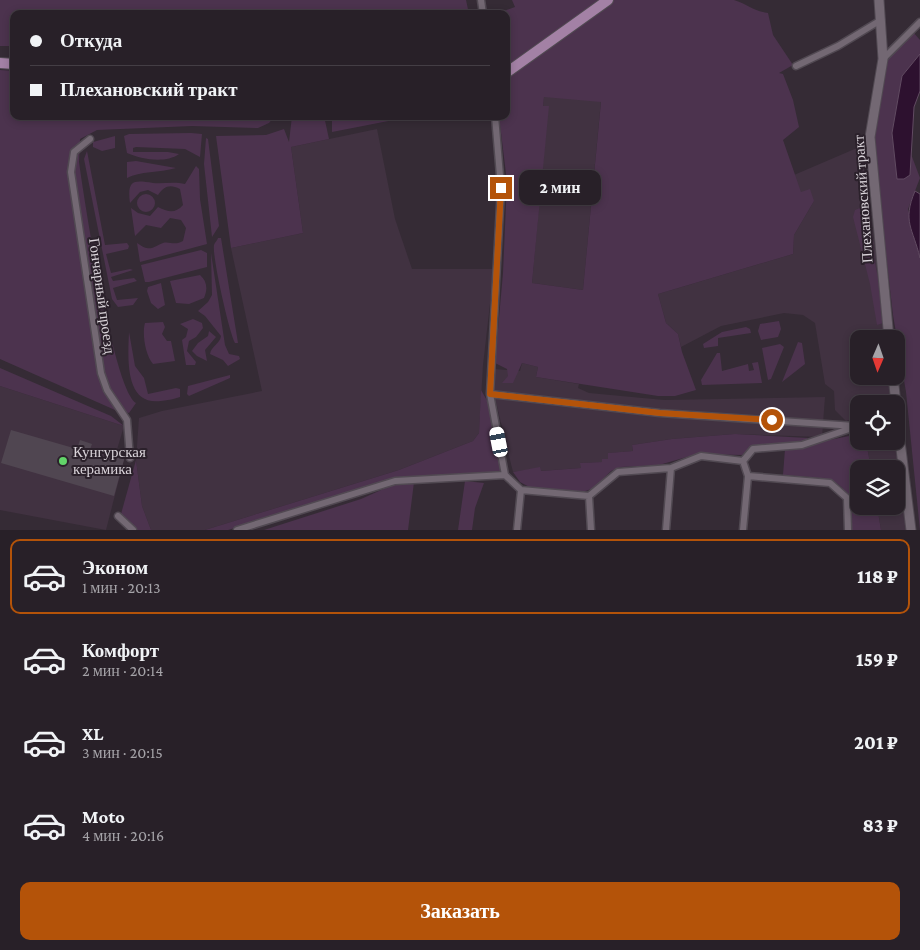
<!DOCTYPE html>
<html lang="ru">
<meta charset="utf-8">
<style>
body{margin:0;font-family:"Crimson Pro",serif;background:#302830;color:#f1f3f6;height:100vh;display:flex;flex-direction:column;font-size:19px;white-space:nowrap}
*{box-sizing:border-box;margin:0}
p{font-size:16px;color:#a5a3a8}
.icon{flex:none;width:28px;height:28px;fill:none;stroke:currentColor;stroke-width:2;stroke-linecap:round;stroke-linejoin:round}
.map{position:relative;height:530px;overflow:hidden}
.side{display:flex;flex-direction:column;background:#282028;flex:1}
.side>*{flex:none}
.hud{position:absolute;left:10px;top:10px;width:500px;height:110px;border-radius:10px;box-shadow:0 2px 8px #0003,0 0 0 1px #443e45;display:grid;align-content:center;height:110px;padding:0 20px;background:#282028}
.needle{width:32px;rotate:182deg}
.controls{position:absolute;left:850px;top:330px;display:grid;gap:10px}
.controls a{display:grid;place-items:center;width:55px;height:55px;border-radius:10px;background:#282028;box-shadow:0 2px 8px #0003,0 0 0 1px #443e45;font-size:25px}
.end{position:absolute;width:22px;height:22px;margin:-11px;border:6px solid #b45309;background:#fff;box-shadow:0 0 0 2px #fff}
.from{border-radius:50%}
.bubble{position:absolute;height:35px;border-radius:10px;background:#282028;box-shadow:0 2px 8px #0003,0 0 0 1px #443e45;font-size:16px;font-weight:800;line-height:35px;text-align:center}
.car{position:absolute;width:15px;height:30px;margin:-15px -8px;border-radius:6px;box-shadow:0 0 4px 1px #0007;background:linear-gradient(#fff 24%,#345 0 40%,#fff 0 76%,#345 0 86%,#fff 0)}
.hud b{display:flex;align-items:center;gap:18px;height:48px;font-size:19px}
.hud b+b{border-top:1px solid #443e45}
.hud i{width:12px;height:12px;background:#f1f3f6}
ul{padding:9px 0 0;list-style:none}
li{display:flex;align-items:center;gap:15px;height:75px;margin:0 10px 8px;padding:0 10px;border:2px solid transparent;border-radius:10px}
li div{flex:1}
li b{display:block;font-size:19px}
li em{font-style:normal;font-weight:800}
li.selected{border-color:#b45309}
li>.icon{width:45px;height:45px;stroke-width:1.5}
.cta{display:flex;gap:10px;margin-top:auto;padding:10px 20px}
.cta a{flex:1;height:58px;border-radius:10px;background:#b45309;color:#fff;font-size:20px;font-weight:800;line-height:58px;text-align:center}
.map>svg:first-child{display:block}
</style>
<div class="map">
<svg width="920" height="530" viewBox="0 0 920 530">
<rect width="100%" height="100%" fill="#352b35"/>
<!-- built -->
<path fill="#413241" d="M544,96L601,101L583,290L532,283L548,107L543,106Z
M377,129L395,219L412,269H494L483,365L479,433L473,441L399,470L205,530H151L142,506L136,460L139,418L162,411L262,391L231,248L303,233L291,147Z
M864,145V174L882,296L886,339H859V376H890L891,404H859V418L846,421L835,410L834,391L825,384L815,323L803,315L784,313L721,326L681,347L678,334L666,323L658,294L793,254L794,235L814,201L801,193L794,175Z
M522,363L538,367L536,377L579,384L578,388L589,393L664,400L825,397L822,437L735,434L672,439L632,445L633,451L609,453L608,459L602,462L581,463V468L540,471V468L513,472L493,390L494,369L520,371Z
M0,386L124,426L116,453L125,456L106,530L0,510Z
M866,441H896L907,530H881L877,506H896V469H871Z"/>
<!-- green -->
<path fill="#4c334e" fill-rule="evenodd" d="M0,0H466L469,14H14V46H0Z
M512,0H605L506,67V14H495L515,7Z
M614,0H734C747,4 753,11 768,13L773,35L793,65L779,73L783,74L793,100L799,127L783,140L801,192L810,189L814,201L794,235L793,254L658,294L666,323L678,334L682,352L696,390L675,396H658L536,377L538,367L522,363L513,383H502L508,376L507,369L495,363L503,273L507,182L499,116H506V77L608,7ZM544,97L601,102L583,290L532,283L549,106H543Z
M913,32L920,40V54L902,76L892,133L897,178L910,175L911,154L920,178L908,209L920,258V530L906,392L893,315L873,142L887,59Z
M0,70L14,71V116H275L269,123L258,128L192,126L97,130L80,139L79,162C84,198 113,388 136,403L129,413L115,410L0,359Z
M292,116H324L329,139L291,147L303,233L231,248L216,136L266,135L284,129L289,142Z
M332,116H414L332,132Z
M191,133L202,134L200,157L185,149L136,147L133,148V152H168L179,154C165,164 141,159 127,153L124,136L129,134Z
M115,136V148L102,151L93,147V142Z
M206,138L208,139L219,226L212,237L204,164Z
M87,151L105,245L127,243L129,246L128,249L106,254L111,273L130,269L133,270L111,277L113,281L134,278L137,281L113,288L117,300L138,298L133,305L118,307L112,299L84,159Z
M136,161L176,168C159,173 140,171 127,178V162Z
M196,166L199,169L200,199L207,244L140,262L137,243C150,252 151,248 163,243C169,241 175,246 183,241L186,228L181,220L170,218L161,228L146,225L135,236L131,208L138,213L150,216L158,207C168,212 175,214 183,205L180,189C170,184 164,186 158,195L148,190L140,192L130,203C127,180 133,180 153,183C164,184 174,181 185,184Z
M137 203a9 9 0 1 1 18 0a9 9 0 1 1-18 0Z
M860,208H864L880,288L883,323L877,325L870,284L853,217L855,210Z
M218,238H221L238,343H235C229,332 212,256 214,245C215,242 217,241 218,238Z
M201,250L207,253V267L149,282H145L141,265Z
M211,253L225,345L229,354L239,356L240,359L228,366L223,360L210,354C211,346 220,344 221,336L205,316L198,311L208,302L212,295Z
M200,275C207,281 208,289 204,298L189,304L176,303L170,281Z
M161,283L165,305L158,309L151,303L147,291L148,287Z
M193,319L202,323L203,328L196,337L189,341L187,351L196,362L195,365H186L182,340L186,337L188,329L180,324Z
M779,321L781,329L778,337L761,340L758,331L760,324Z
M163,322L165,327L162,334L167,341H171L175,361L153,364C145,355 142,333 145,323Z
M746,327L750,329L751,333L718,338V346L704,348L703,344L722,332Z
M209,331L216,337L205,350L207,361L197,356L192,351L198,343L208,336Z
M129,332L135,366L144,378L148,394L176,388L180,389V397C175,399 168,400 161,401C124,406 128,357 129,332Z
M798,342L802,343L805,364L782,382Z
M780,344L784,347L771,379L768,380L762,348Z
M717,353H720L722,371L748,364L749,371L754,370L752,363L758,362L762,383L702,385L701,380Z
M0,368L111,416L124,426L0,386Z
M230,375V378L189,396L187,394L188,386Z
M481,390L489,404L502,472L392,479L228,530H205L399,470L473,441L479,433Z
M735,434L808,438L804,441L751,447L742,455L697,454L659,465L621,467L611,471L594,488L580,493L533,489L520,482L513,472L540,467L541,471L581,468L580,463L602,462V459H608V453L633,451L632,445L672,439Z
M859,434V441H866L871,469H859V506H877L881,530H851C854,473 829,479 783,475L785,449Z
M136,460L142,506L151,530H137L121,514Z
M465,481L484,483L475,508L472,530H458Z
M414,482L408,530H264L361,499L390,486Z"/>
<!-- water -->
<path fill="#2d112f" stroke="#614b62" d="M920,54V91L914,107L910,175L904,179H897L892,133L902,76Z
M915,191L920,194V258C913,228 902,222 915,191Z"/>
<!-- building -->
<path fill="#504651" d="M11,430L77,449L80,440L92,444L89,452L114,459L116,454L125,456L114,496L1,463Z"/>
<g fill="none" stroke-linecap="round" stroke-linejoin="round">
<defs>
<path id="street" d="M481,0L483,14
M883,59L920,22
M796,66L838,46L881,20
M495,116L501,188L490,394L505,475
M90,139L74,152L71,172L101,373L107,390L127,420L130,458
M490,394L660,413L855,426
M743,461L748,476L743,530
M748,476L830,483L847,498L848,530
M589,496L591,530
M118,516L133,530
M237,530L395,481L505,475L521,490L589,496L618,472L671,468L701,456L743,461L753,449L802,445L858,426
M517,530L521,490
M666,530L671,468"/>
<path id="secondary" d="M879,0L883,59L870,137L889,339
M893,376L896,404
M896,409L911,530"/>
<path id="primary" d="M0,63L14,64
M506,73L608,0"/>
</defs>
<!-- street casing -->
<use href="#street" stroke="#514952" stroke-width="9"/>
<!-- secondary casing -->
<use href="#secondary" stroke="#514952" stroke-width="11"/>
<!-- primary casing -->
<use href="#primary" stroke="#514952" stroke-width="12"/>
<!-- street -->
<use href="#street" stroke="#736873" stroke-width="6"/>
<!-- secondary -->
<use href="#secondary" stroke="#736873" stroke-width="9"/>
<!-- primary -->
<use href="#primary" stroke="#a381a5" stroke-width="10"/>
</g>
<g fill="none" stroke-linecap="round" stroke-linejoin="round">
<!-- route -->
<path stroke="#b45309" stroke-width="6" d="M501,188L490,394L660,413L772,420"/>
</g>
<!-- markers -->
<circle fill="#62d469" stroke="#2b212b" stroke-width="2" cx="63" cy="461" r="5"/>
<g text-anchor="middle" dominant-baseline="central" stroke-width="4" stroke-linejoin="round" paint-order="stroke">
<!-- street labels -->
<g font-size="15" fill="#d9d3d9" stroke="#2b212b">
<text transform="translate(863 199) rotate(-94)">Плехановский тракт</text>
<text transform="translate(102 296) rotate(82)">Гончарный проезд</text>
</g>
<!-- poi labels -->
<g font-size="15" fill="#d9d3d9" stroke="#2b212b" text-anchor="start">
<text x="73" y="452">Кунгурская<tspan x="73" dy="17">керамика</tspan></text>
</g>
</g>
</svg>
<div class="controls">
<a><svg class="needle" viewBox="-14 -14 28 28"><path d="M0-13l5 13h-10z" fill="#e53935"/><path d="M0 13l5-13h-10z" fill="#a5a3a8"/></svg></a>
<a><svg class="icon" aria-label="locate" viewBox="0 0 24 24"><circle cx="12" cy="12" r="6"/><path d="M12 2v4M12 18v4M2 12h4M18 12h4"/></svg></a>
<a><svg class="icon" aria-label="layers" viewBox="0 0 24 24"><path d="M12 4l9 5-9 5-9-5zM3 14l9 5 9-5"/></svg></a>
</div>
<i class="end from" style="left:772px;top:420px"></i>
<i class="end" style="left:501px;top:188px"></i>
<div class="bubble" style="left:519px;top:170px;width:82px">2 мин</div>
<i class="car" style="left:499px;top:442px;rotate:349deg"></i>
<div class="hud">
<b><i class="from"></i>Откуда</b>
<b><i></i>Плехановский тракт</b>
</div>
</div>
<section class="side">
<ul>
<li class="selected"><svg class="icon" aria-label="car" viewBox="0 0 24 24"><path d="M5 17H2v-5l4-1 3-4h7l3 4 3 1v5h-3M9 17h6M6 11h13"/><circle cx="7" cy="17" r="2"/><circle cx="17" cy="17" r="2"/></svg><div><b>Эконом</b><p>1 мин · 20:13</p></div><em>118 ₽</em></li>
<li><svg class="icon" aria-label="car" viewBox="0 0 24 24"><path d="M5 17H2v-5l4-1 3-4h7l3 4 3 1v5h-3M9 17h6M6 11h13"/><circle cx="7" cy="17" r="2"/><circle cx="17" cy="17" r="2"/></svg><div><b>Комфорт</b><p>2 мин · 20:14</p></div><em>159 ₽</em></li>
<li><svg class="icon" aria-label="car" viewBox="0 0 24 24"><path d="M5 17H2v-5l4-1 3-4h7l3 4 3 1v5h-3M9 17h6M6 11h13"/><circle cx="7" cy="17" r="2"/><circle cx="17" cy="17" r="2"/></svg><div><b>XL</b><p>3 мин · 20:15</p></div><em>201 ₽</em></li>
<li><svg class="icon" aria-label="car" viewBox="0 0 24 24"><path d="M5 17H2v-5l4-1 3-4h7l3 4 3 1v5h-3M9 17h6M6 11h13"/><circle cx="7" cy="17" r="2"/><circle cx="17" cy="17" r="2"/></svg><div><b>Moto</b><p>4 мин · 20:16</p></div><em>83 ₽</em></li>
</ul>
<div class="cta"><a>Заказать</a></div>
</section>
